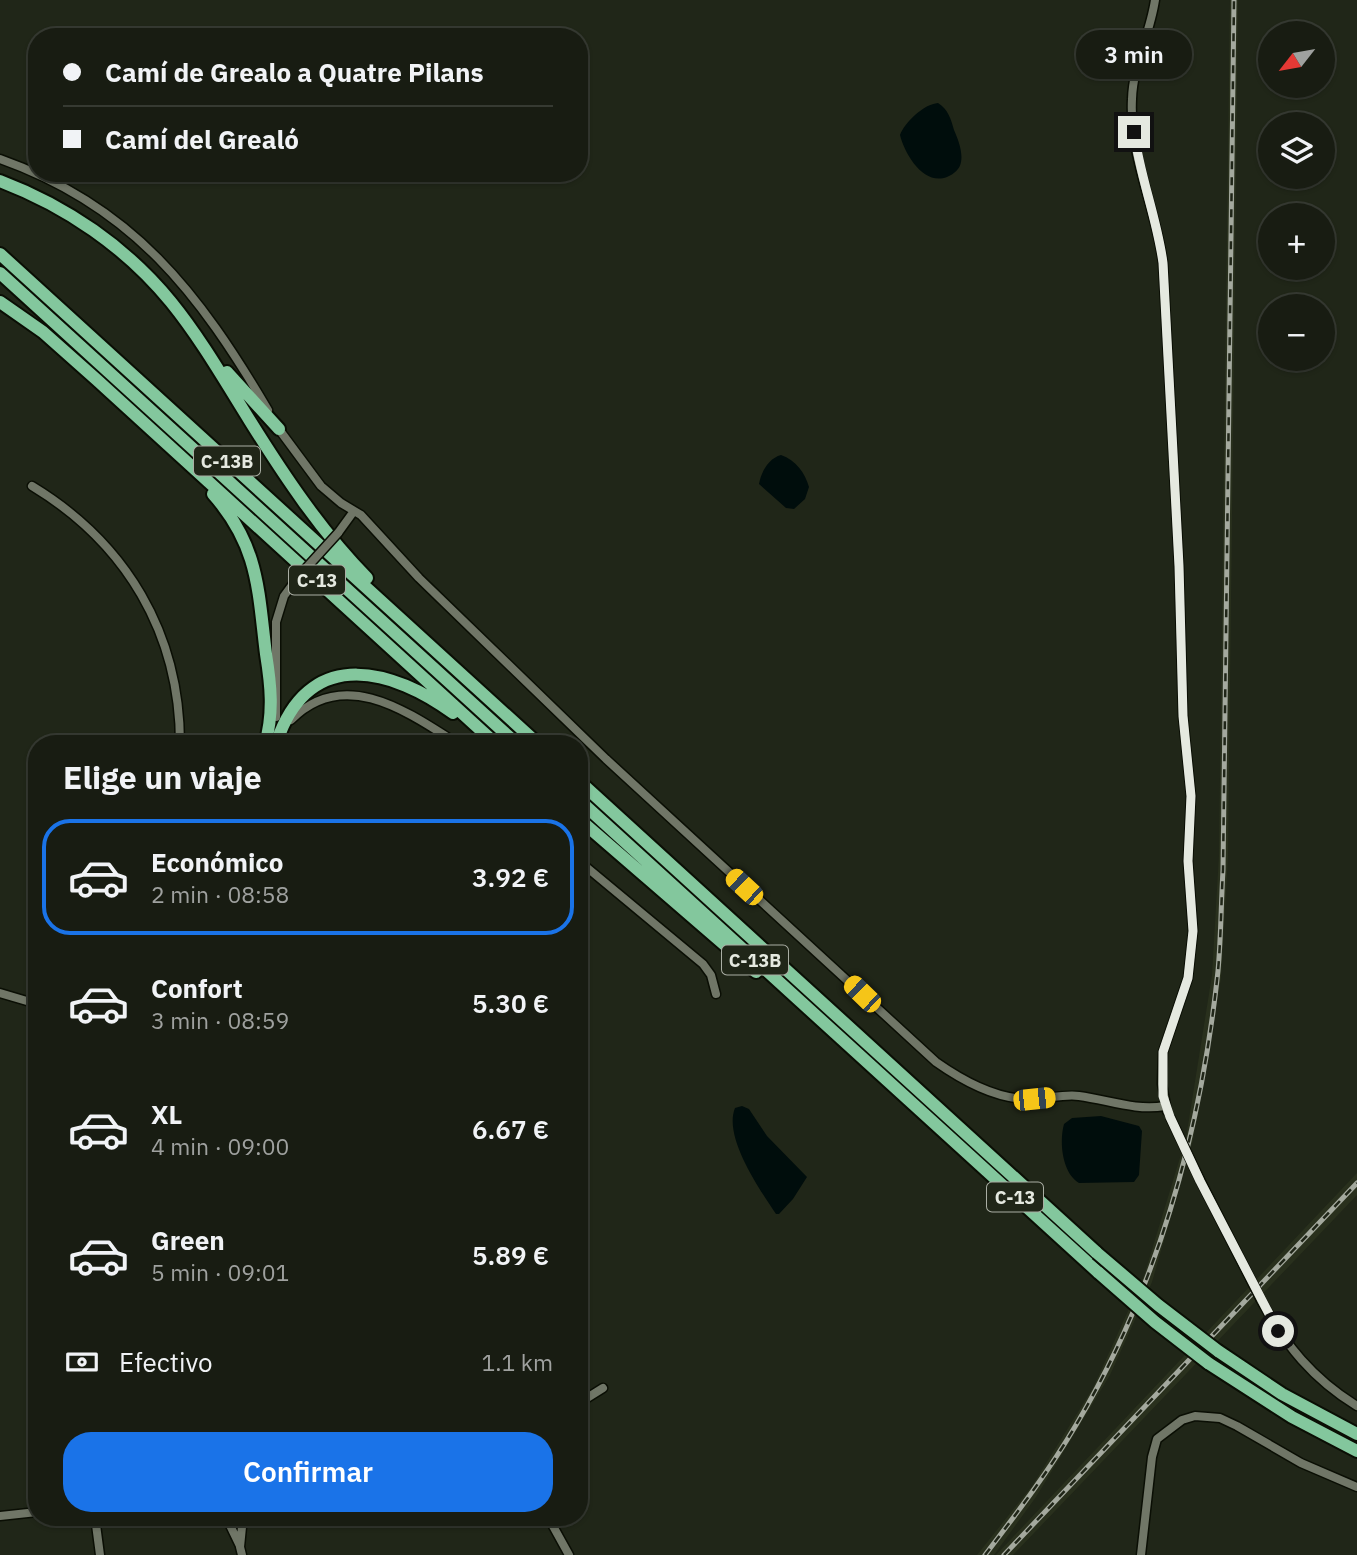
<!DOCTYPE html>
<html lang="es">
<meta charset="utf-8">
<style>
body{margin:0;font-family:"IBM Plex Sans",sans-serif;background:#21251b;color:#f1f3f6;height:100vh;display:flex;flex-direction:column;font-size:26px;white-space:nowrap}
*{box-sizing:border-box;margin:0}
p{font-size:23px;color:#9fa19f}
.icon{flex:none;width:38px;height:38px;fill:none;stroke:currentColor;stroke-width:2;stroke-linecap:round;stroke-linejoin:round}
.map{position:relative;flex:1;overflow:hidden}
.side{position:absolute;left:28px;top:735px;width:560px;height:791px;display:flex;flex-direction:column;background:#181c12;border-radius:28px;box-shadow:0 2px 5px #0004,0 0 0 2px #363a32}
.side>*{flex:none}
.hud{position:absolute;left:28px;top:28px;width:560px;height:154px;border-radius:28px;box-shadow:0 2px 5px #0004,0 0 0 2px #363a32;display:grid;align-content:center;height:154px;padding:0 35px;background:#181c12}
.needle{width:46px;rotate:239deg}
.fabs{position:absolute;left:1258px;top:21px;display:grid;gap:14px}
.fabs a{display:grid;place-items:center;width:77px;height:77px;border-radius:50%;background:#181c12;box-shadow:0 2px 5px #0004,0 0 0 2px #363a32;font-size:35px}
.end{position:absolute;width:32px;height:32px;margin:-16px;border:9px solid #e5e9e0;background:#111;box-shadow:0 0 0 4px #111}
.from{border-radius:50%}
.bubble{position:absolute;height:49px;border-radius:24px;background:#181c12;box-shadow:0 2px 5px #0004,0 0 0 2px #363a32;font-size:23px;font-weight:600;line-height:49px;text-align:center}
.car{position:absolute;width:21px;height:42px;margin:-21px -10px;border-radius:9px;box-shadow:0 0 5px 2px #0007;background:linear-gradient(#f5c518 24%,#345 0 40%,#f5c518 0 76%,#345 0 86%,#f5c518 0)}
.hud b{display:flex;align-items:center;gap:24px;height:66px;font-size:26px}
.hud b+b{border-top:2px solid #363a32}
.hud i{width:18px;height:18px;background:#f1f3f6}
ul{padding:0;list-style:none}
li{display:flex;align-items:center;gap:21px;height:116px;margin:0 14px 10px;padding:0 21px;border:4px solid transparent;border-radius:28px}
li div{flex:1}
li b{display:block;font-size:26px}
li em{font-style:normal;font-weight:600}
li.active{border-color:#1a73e8}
li>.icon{width:63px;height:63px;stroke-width:1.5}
h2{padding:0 35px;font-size:32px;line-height:84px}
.pay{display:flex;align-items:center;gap:18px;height:77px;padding:0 35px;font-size:26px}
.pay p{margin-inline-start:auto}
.cta{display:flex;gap:14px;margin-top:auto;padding:14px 35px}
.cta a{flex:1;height:80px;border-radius:28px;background:#1a73e8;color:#fff;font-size:28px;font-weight:600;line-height:80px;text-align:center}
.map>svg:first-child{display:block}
</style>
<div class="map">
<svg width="1357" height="1555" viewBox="0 0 1357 1555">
<rect width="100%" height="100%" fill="#202618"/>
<!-- built -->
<path fill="#29301d" d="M1230,0H1238L1228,857L1221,978L1193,1140L1152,1282L1110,1375L1036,1497L994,1555H977L1032,1486L1093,1388L1144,1276L1186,1138L1212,975L1219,855Z
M1357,1173V1195L1013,1555H996Z"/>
<!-- water -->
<path fill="#000d0c" d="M938,103C948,109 951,119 954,130C958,139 963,152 961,162C960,169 954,174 947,177C924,186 905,155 900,135C905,122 924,104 938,103Z
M781,455C796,460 805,473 809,487L805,499L794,509L786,508L759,484C761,472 769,458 781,455Z
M742,1106L749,1109L767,1136L807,1177L793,1199L779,1214H776C760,1190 723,1137 735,1108Z
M1101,1116L1139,1126L1142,1131L1139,1175L1134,1182L1079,1183C1062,1173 1059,1142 1064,1124L1072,1118Z"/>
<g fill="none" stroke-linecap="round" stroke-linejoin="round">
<defs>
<path id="minor" d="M1155,0C1150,34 1133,65 1132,99C1129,156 1156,208 1163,263L1179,566L1183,716L1191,796L1188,861L1193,931L1188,978L1163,1052L1162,1084L1167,1111
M0,159C133,206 199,293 268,410
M278,428L321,486L341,503L361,515L419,578L606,759L936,1062C963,1081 997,1100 1031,1099C1047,1099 1063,1094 1079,1096C1109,1100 1135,1111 1165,1106
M32,486C126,543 180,633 180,744
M338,533L354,511
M276,717V622L284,596L298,577
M291,720C344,666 408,712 458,744
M277,744L283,730
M579,861L703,964L711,975L716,994
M0,993L37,1004
M1200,1180L1250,1278
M1261,1300C1285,1345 1313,1379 1357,1406
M579,1403L603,1388
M0,1516L37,1512
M95,1517L100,1555
M226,1517L240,1546
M548,1517L569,1555
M242,1555L240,1547L243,1517
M1141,1555L1152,1457L1157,1439L1182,1420L1195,1416L1220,1418L1237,1426L1301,1463L1357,1487"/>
<path id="highway" d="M0,181C66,206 126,247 171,302C201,339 225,381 250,421C285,477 321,531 367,578
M0,254L538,744
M0,273L517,744
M0,302L43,332L97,380L496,744
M227,372L279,429
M213,494C259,546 258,590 266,654C271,685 274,713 265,744
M280,733C314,648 393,669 453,713
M579,781L1097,1253
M579,800L1099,1273
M579,819L756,972
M1218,1351L1282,1394L1357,1434
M1208,1363L1292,1417L1357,1451"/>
</defs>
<!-- minor casing -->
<use href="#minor" stroke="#0a0e04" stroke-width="11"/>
<!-- highway casing -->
<use href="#highway" stroke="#0a0e04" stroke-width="16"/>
<!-- minor -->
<use href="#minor" stroke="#707667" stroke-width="8"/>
<!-- highway -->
<use href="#highway" stroke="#83c79d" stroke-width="12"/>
<defs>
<path id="rail" d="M985,1555C1017,1513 1049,1471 1076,1425C1158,1287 1201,1130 1218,971C1221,938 1221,904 1223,870L1234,0
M1004,1555L1357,1183"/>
</defs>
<!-- rail casing -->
<use href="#rail" stroke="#a4a99e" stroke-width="5"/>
<!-- rail -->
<use href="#rail" stroke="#202618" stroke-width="2.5" stroke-dasharray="8" stroke-linecap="butt"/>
<defs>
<path id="minor-bridge" d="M298,577L338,533
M1170,1117L1200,1180
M1250,1278L1261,1300"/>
<path id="highway-bridge" d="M1097,1253L1158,1305L1218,1351
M1099,1273L1155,1322L1208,1363"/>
</defs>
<!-- minor-bridge casing -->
<use href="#minor-bridge" stroke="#0a0e04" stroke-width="11" stroke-linecap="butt"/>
<!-- highway-bridge casing -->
<use href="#highway-bridge" stroke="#0a0e04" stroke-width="16" stroke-linecap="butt"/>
<!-- minor-bridge -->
<use href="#minor-bridge" stroke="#707667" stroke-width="8"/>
<!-- highway-bridge -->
<use href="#highway-bridge" stroke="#83c79d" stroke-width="12"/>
</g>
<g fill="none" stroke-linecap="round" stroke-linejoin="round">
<!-- route -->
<path stroke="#e5e9e0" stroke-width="9" d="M1134,132C1140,177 1157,218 1163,263L1179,566L1183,716L1191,796L1188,861L1193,931L1188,978L1163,1052V1096L1170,1117L1200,1181L1278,1331"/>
</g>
<g text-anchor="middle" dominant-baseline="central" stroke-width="5" stroke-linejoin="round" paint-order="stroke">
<!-- shield labels -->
<g fill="#202618" stroke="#aaaea4" stroke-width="2">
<rect x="194" y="446.5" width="66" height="29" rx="5"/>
<rect x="289" y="565.5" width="56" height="29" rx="5"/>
<rect x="722" y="945.5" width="66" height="29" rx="5"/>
<rect x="987" y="1182.5" width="56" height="29" rx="5"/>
</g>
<g font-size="18" font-weight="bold" fill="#e5e9e0">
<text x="227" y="461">C-13B</text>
<text x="317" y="580">C-13</text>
<text x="755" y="960">C-13B</text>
<text x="1015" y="1197">C-13</text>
</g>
</g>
</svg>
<div class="fabs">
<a><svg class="needle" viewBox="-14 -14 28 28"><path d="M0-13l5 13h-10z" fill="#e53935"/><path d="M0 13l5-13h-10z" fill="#9fa19f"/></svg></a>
<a><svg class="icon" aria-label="layers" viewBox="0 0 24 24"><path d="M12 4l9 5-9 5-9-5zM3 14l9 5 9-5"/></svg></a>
<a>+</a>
<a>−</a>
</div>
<i class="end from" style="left:1278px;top:1331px"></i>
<i class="end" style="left:1134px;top:132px"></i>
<div class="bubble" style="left:1076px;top:30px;width:116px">3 min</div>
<i class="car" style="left:744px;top:887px;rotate:313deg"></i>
<i class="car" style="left:862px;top:994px;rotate:314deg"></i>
<i class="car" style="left:1034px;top:1099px;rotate:84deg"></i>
<div class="hud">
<b><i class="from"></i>Camí de Grealo a Quatre Pilans</b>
<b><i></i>Camí del Grealó</b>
</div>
<section class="side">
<h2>Elige un viaje</h2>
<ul>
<li class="active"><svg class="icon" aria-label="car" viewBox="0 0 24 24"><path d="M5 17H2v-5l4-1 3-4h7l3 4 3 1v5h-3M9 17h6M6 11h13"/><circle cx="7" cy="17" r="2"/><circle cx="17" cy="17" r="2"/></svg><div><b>Económico</b><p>2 min · 08:58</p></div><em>3.92 €</em></li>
<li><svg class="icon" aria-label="car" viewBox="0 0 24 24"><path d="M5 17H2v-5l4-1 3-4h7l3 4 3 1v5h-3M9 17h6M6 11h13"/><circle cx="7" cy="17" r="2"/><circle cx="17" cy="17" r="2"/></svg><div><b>Confort</b><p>3 min · 08:59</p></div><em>5.30 €</em></li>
<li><svg class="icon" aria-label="car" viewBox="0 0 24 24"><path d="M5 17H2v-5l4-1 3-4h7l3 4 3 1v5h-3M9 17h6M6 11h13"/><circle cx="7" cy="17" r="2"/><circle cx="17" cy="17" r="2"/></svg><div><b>XL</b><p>4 min · 09:00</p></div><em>6.67 €</em></li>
<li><svg class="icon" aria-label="car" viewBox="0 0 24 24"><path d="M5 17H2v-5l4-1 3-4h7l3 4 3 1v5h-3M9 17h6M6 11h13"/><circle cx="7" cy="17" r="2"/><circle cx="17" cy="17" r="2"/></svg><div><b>Green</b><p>5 min · 09:01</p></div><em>5.89 €</em></li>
</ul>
<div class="pay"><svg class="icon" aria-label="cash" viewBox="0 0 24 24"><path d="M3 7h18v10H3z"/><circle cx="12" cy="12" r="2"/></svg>Efectivo<p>1.1 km</p></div>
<div class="cta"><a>Confirmar</a></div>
</section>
</div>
